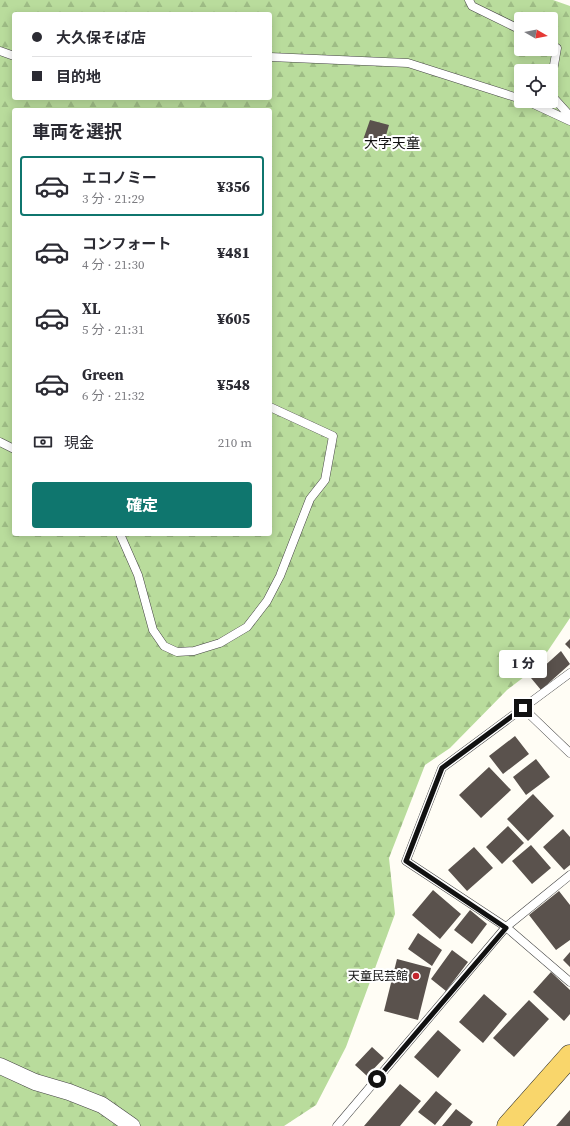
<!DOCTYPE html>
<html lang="ja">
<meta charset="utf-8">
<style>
body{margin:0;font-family:"Source Serif 4","Noto Sans JP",serif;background:#f2f2f3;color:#2b2b33;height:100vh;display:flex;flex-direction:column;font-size:15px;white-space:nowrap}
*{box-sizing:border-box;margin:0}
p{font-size:13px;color:#7c7c81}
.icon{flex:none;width:22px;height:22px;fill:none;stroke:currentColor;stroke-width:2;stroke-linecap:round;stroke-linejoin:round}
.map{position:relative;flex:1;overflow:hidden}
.sheet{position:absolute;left:12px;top:108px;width:260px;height:428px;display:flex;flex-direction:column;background:#fff;border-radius:4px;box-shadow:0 2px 10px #0003}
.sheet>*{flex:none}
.banner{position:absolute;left:12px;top:12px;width:260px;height:88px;border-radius:4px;box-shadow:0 2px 10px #0003;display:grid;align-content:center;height:88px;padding:0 20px;background:#fff}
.needle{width:26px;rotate:99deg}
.buttons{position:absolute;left:514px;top:12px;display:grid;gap:8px}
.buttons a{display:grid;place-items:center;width:44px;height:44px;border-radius:4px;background:#fff;box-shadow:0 2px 10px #0003;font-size:20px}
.end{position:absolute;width:18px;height:18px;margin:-9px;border:5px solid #111;background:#fff;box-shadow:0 0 0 2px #fff}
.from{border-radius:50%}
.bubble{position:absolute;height:28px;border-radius:4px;background:#fff;box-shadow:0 2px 10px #0003;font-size:13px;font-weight:800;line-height:28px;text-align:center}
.banner b{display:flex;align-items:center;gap:14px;height:38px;font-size:15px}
.banner b+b{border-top:1px solid #e1e1e2}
.banner i{width:10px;height:10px;background:#2b2b33}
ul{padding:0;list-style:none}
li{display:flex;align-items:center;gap:12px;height:60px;margin:0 8px 6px;padding:0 12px;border:2px solid transparent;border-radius:4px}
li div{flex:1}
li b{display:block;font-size:15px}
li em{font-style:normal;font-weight:800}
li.current{border-color:#0f766e}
li>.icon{width:36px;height:36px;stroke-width:1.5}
h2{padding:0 20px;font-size:18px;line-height:48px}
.pay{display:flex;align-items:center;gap:10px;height:44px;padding:0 20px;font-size:15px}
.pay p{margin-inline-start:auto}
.button{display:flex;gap:8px;margin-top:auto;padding:8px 20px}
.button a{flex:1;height:46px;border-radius:4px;background:#0f766e;color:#fff;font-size:16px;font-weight:800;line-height:46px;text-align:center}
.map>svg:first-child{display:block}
</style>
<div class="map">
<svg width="570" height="1126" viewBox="0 0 570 1126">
<defs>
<pattern id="forest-firs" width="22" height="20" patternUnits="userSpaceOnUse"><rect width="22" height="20" fill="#b9dc9c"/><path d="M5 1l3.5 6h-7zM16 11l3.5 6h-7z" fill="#9ebc85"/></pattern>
</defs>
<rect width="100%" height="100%" fill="#fffdf5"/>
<!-- forest -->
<path fill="url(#forest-firs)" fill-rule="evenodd" d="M0,0H553L570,6V618L537,667L507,690L450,748L425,765L389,858L395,914L346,1047L316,1105L284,1126H0ZM14,14H270V98H14ZM521,19H551V49H521ZM521,71H551V101H521ZM14,110H270V534H14Z"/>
<!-- building -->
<path fill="#5a524d" d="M370,120L389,125L383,146L363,140Z
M570,639V649L565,644Z
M561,651L570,664L541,690L531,678Z
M515,736L529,754L503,774L489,756Z
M536,759L550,777L526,795L513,777Z
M489,767L511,790L481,818L459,795Z
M533,794L554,816L528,841L507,819Z
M508,826L524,843L502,864L486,847Z
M563,829L570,837V865L564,870L543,847Z
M531,845L551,868L532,884L512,861Z
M474,847L493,868L467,891L448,870Z
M433,890L461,914L440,939L412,915Z
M559,891L570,905V940L556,950L529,915Z
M470,910L487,924L472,944L454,930Z
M418,933L442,950L432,966L408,949Z
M452,950L468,962L446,991L431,979Z
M570,952V967L563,960Z
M397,959L431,968L418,1020L384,1011Z
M551,972L570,990V1014L564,1021L533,992Z
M484,994L507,1014L483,1043L459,1022Z
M529,1000L549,1019L514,1057L493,1038Z
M438,1030L461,1050L438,1078L414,1057Z
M372,1047L384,1058L367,1076L355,1065Z
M400,1084L421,1101L400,1126H364Z
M436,1091L452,1104L435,1125L418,1112Z
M456,1109L473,1122L470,1126H442Z
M570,1110V1126H556Z"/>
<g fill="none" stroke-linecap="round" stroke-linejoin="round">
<defs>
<path id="lane" d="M469,0L472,6L521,30
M551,45L557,48L551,82
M0,51L14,56
M270,57L408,63L521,99
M551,95L570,116
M527,101L570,121
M0,442L14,449
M120,534L138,575L153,630L164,646L177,652L194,651L220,643L247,627L267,601L280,576L310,499L325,480L333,436L270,407
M570,673L442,768L406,861L506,927L570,982
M523,708L570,753
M337,1126L506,927L570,875"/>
<path id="street" d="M0,1066L35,1082L69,1092L102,1105L132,1126"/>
<path id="primary" d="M508,1126L570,1056"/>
</defs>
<!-- lane casing -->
<use href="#lane" stroke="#444" stroke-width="9"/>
<!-- street casing -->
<use href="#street" stroke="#444" stroke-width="17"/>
<!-- primary casing -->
<use href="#primary" stroke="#222" stroke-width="23"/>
<!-- lane -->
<use href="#lane" stroke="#fff" stroke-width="8"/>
<!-- street -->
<use href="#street" stroke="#fff" stroke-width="16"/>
<!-- primary -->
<use href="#primary" stroke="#f9d66b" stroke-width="22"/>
</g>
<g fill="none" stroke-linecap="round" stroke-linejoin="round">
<!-- route -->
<path stroke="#111" stroke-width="5" d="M377,1079L506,928L406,861L442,768L523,708"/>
</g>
<!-- markers -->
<circle fill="#c4262e" stroke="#fff" stroke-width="1.5" cx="416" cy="976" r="4"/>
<g text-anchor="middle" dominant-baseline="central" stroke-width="4" stroke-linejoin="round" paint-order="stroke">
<!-- poi labels -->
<g font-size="12" fill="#111" stroke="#fff" text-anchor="end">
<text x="408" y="976">天童民芸館</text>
</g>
<!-- quarter labels -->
<g font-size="14" fill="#111" stroke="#fff">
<text x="392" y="143">大字天童</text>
</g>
</g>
</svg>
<div class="buttons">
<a><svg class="needle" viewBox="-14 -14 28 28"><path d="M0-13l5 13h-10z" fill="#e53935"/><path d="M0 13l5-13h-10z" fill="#7c7c81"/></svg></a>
<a><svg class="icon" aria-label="locate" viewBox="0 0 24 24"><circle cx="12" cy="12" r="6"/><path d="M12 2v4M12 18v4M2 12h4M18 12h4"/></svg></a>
</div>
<i class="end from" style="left:377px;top:1079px"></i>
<i class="end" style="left:523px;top:708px"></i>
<div class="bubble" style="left:499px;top:650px;width:48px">1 分</div>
<div class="banner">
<b><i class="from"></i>大久保そば店</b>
<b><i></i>目的地</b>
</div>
<section class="sheet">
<h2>車両を選択</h2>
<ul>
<li class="current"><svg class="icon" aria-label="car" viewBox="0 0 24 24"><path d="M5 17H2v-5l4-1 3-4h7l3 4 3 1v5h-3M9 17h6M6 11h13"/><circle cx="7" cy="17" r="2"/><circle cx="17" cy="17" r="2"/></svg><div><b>エコノミー</b><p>3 分 · 21:29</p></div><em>¥356</em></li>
<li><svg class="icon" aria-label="car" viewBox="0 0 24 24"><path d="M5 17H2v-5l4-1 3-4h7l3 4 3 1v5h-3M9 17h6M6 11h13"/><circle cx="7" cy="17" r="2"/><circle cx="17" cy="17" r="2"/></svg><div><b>コンフォート</b><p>4 分 · 21:30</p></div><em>¥481</em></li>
<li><svg class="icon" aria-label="car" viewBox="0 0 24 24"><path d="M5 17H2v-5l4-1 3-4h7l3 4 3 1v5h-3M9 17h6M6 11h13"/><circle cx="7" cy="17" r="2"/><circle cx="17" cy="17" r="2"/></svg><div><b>XL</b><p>5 分 · 21:31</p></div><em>¥605</em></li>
<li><svg class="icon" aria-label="car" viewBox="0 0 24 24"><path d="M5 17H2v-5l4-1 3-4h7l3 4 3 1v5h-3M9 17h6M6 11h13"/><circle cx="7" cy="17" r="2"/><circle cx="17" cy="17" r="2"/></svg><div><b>Green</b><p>6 分 · 21:32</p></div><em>¥548</em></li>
</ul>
<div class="pay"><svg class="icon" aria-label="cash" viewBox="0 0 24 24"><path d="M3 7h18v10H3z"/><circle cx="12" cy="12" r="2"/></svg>現金<p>210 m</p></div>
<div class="button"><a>確定</a></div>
</section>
</div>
